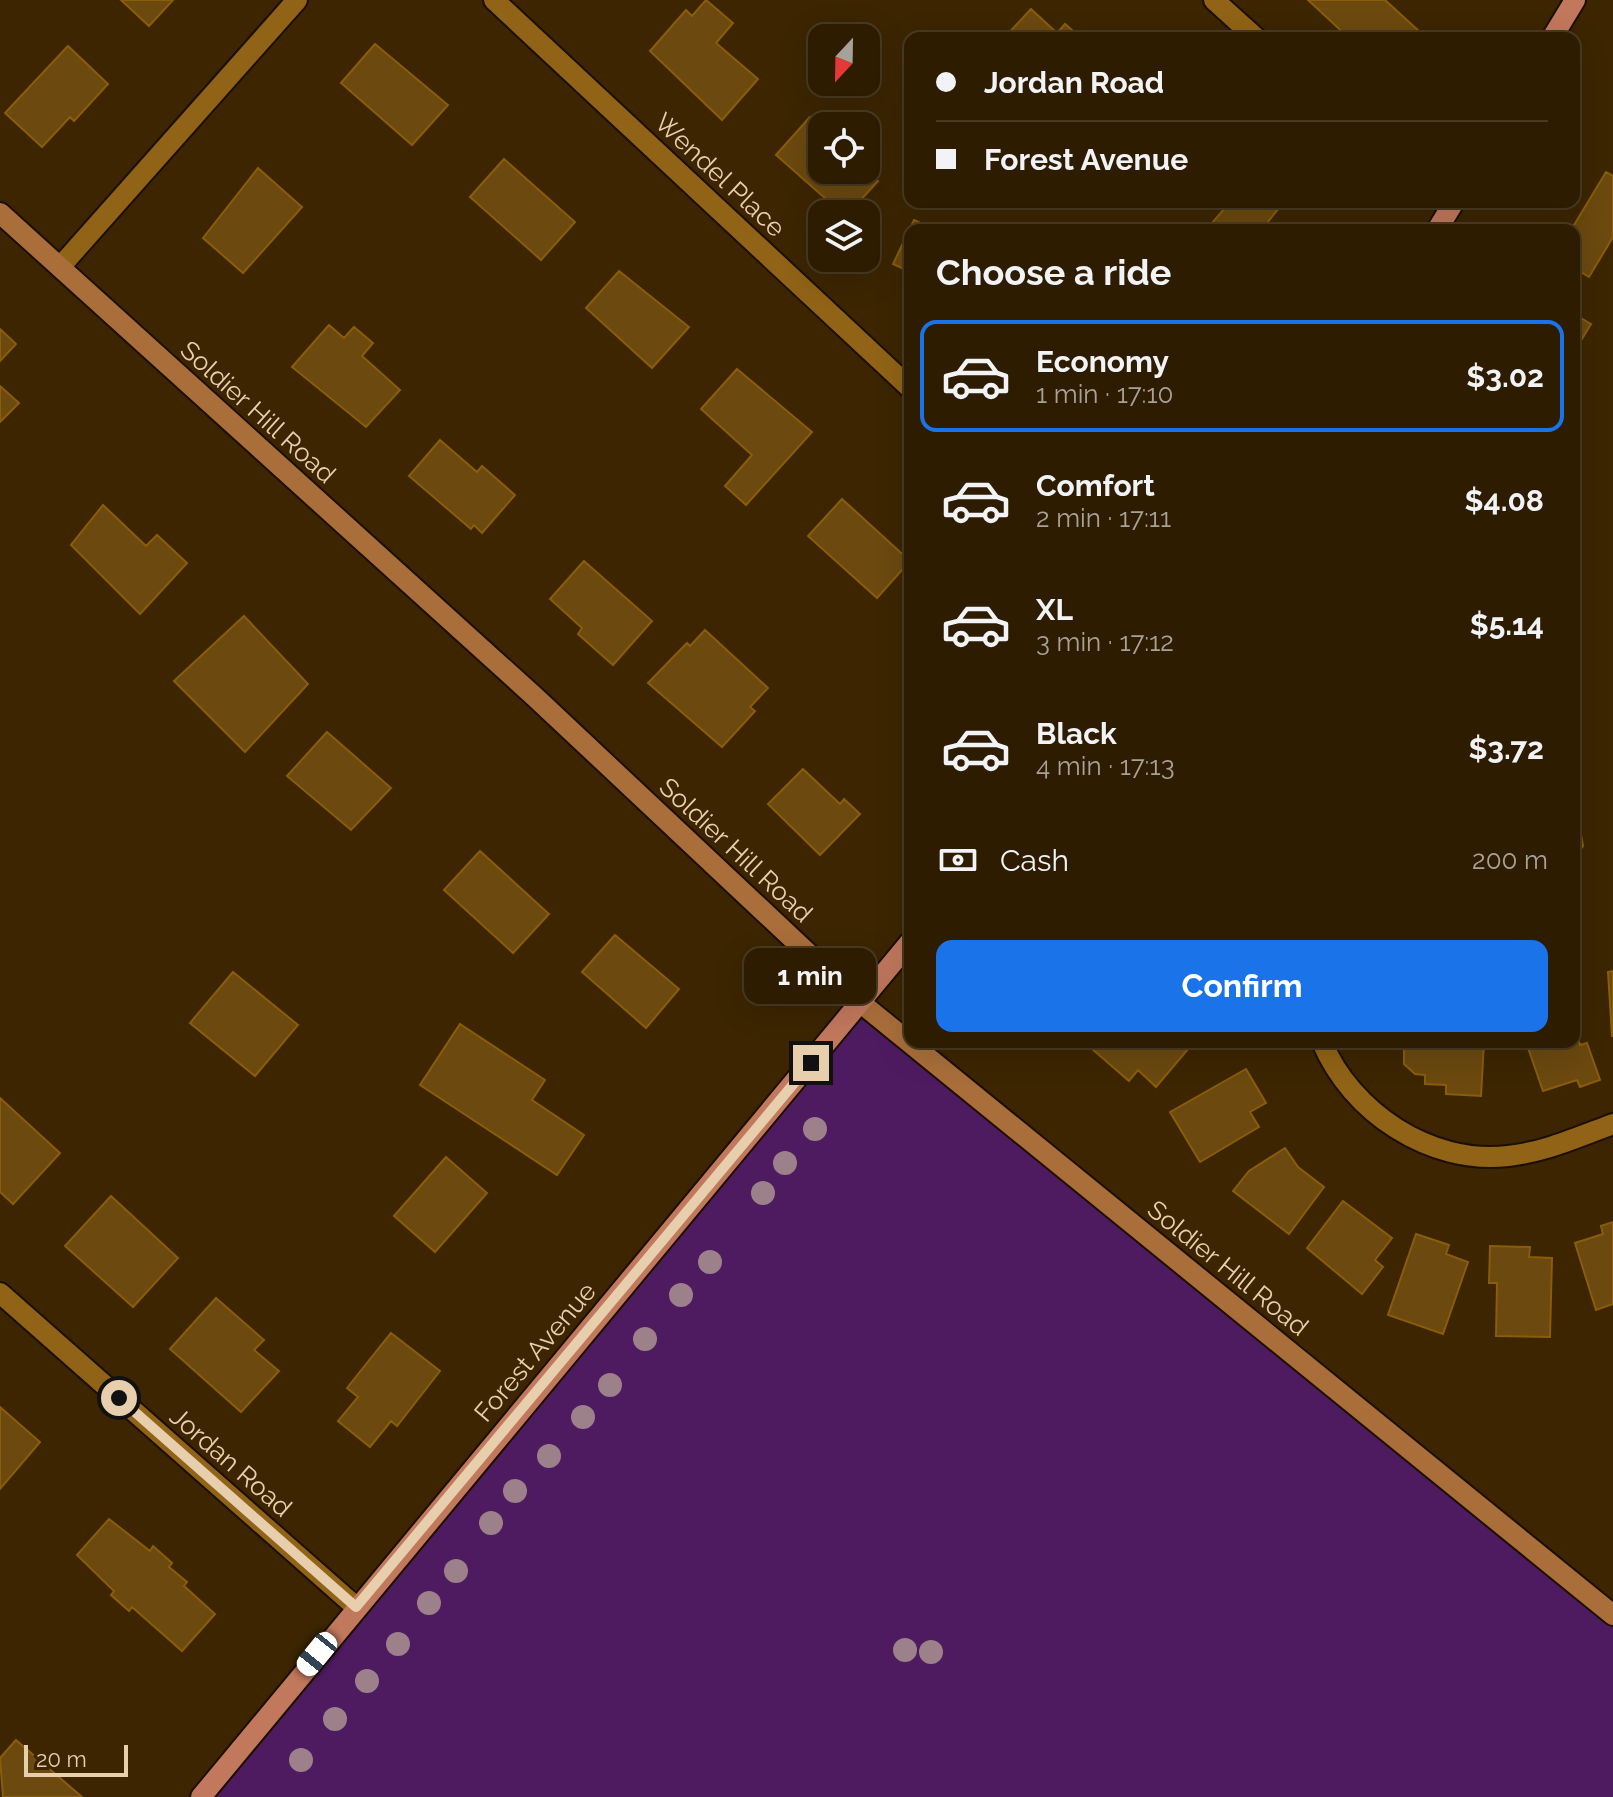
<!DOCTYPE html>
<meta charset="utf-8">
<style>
body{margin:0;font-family:Raleway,sans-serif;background:#39290f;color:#f1f3f6;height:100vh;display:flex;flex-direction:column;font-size:30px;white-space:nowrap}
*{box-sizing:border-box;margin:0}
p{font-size:26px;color:#a7a199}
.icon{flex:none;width:44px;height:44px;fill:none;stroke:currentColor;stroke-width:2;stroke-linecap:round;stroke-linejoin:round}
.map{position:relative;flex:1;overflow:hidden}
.panel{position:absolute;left:904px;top:224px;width:676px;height:824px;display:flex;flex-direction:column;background:#2d1c00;border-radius:16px;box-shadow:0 8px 32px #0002,0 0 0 2px #483a22}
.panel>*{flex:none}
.top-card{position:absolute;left:904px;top:32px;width:676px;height:176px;border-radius:16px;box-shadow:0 8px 32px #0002,0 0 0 2px #483a22;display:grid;align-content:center;height:176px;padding:0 32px;background:#2d1c00}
.needle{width:52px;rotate:202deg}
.tools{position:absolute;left:808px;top:24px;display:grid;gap:16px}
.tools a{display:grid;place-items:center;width:72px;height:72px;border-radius:16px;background:#2d1c00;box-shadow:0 8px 32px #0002,0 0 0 2px #483a22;font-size:40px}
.scale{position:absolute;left:24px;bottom:20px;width:104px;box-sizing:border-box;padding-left:8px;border:4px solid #e7cead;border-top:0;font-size:22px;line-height:28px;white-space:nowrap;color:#e7cead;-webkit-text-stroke:6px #3c2500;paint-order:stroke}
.end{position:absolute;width:36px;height:36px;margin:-18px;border:10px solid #e7cead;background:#111;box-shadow:0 0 0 4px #111}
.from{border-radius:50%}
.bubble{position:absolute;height:56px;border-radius:16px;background:#2d1c00;box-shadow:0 8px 32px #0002,0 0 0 2px #483a22;font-size:26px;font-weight:700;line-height:56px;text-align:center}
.car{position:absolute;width:24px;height:48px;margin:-24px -12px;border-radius:10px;box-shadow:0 0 6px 2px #0007;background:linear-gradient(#fff 24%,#345 0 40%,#fff 0 76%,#345 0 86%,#fff 0)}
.top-card b{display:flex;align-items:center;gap:28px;height:76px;font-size:30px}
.top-card b+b{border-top:2px solid #483a22}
.top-card i{width:20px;height:20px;background:#f1f3f6}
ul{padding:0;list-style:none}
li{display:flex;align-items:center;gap:24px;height:112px;margin:0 16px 12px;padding:0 16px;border:4px solid transparent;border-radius:16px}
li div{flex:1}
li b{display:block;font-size:30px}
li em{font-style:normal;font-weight:700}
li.current{border-color:#1a73e8}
li>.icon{width:72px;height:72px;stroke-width:1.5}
h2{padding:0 32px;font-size:36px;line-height:96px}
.pay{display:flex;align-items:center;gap:20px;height:88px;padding:0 32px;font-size:30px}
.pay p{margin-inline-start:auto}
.action{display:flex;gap:16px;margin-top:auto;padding:16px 32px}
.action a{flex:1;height:92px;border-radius:16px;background:#1a73e8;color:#fff;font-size:32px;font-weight:700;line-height:92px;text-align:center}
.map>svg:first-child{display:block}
</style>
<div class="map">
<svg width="1613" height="1797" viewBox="0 0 1613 1797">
<rect width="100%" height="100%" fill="#3c2500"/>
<!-- green -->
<path fill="#4e1b61" d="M861,1003L1613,1615V1797H201Z"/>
<!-- building -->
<path fill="#6b490f" stroke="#895d0a" stroke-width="2" d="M121,0H173L149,26Z
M706,0L733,23L716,43L758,79L722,120L650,51L686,10L692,16Z
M1308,0H1385L1419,31L1413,38H1349Z
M1031,9L1057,33L1065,24L1081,38H1004Z
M375,44L448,105L412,145L341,83Z
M68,46L108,84L74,121L70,117L42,147L5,113Z
M810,117L822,127V170H865L878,181L848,214H843L776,155Z
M504,159L575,222L541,260L470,197Z
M258,168L302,207L243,273L203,238Z
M1606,172L1613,176V237L1589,277L1574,268V230H1571Z
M1230,202H1273L1279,208L1266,224L1273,230H1206Z
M914,220L935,230H910V272L893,264Z
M619,271L689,327L652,368L586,308Z
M1574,314L1591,324L1574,352Z
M329,325L344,338L354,327L373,343L362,356L400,390L366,427L292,367Z
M0,329L16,344L0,361Z
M737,369L812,432L746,505L725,486L752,455L701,409Z
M0,386L19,403L0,422Z
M440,440L477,472L482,466L515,495L482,533L474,525L471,529L409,476Z
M842,499L910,561L877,598L808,536Z
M103,505L146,546L157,535L187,563L140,614L71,545Z
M584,561L652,621L613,665L578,634L582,628L550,599Z
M244,616L308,684L245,752L174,681Z
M705,630L768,688L750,707L755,711L722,747L648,683L687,643L690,646Z
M327,732L391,788L351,830L287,776Z
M803,769L840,804L844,799L860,814L820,855L768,804Z
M1580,829L1583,846L1574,859V830Z
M480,851L549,914L513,953L444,890Z
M615,935L679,989L646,1028L582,972Z
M1613,971V1036H1612L1608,972Z
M233,972L298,1025L255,1076L190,1023Z
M460,1024L545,1080L532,1100L584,1135L557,1175L420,1085Z
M1574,1026L1580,1045L1587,1043L1600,1080L1580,1087L1577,1080L1543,1091L1526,1042H1574Z
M1084,1042H1180L1188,1049L1156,1087L1138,1070L1129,1081Z
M1404,1042H1484L1481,1096L1446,1094V1085L1425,1084V1075L1415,1074L1404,1064Z
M1246,1069L1266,1103L1250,1112L1259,1127L1200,1162L1170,1112Z
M0,1098L60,1153L13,1204L0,1192Z
M1285,1148L1298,1167L1324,1187L1289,1234L1233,1191L1249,1171Z
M446,1157L487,1193L435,1252L394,1216Z
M111,1196L178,1258L133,1307L65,1246Z
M1343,1201L1392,1238L1375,1260L1383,1267L1362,1294L1307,1248Z
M1613,1222V1304L1596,1310L1575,1243L1603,1234L1601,1226Z
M1416,1234L1449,1245L1446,1254L1468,1262L1443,1334L1388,1315Z
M1490,1246L1530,1247L1529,1257L1552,1258L1550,1337L1496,1336L1497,1283H1489Z
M216,1298L264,1340L254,1350L279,1371L241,1412L170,1349Z
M391,1333L440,1371L397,1426L391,1421L370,1447L338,1421L358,1397L347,1388Z
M0,1407L40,1442L0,1489Z
M109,1519L150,1551L153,1546L172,1563L169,1567L187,1582L184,1586L215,1614L182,1651L132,1607L129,1611L111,1595L114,1591L77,1555Z
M16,1740L82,1797H3L0,1758Z"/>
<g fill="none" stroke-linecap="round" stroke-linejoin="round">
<defs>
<path id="street" d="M494,0L910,388
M1214,0L1256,38
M60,267L297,0
M1322,1042C1351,1112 1430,1165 1508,1156C1545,1152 1578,1137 1613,1124
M0,1293L356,1607"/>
<path id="secondary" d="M0,213L535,697L861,1003L1613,1615"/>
<path id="primary" d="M1552,38L1575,0
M1437,230L1454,202
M201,1797L910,942"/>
</defs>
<!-- street casing -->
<use href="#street" stroke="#1d0f00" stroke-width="24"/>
<!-- secondary casing -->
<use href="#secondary" stroke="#1d0f00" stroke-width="24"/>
<!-- primary casing -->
<use href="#primary" stroke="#1d0f00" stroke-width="24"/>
<!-- street -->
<use href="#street" stroke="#906316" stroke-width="20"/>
<!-- secondary -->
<use href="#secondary" stroke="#a96e3a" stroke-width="20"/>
<!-- primary -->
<use href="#primary" stroke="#c1785d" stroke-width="20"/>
</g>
<!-- trees -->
<g fill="#9d818a">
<circle cx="815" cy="1129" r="12"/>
<circle cx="785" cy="1163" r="12"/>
<circle cx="763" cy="1193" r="12"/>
<circle cx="710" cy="1262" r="12"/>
<circle cx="681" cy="1295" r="12"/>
<circle cx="645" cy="1339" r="12"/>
<circle cx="610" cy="1385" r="12"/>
<circle cx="583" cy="1417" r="12"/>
<circle cx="549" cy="1456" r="12"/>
<circle cx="515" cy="1491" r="12"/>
<circle cx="491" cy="1523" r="12"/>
<circle cx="456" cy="1571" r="12"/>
<circle cx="429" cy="1603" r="12"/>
<circle cx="398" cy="1644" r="12"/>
<circle cx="905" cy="1650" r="12"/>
<circle cx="931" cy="1652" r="12"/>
<circle cx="367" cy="1681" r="12"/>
<circle cx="335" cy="1719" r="12"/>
<circle cx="301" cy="1760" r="12"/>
</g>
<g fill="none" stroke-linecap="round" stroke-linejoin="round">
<!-- route -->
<path stroke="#e7cead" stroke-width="10" d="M119,1398L356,1607L811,1063"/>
</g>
<g text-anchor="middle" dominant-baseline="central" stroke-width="8" stroke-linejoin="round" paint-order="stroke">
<!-- street labels -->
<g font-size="26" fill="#e7cead" stroke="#3c2500">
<text transform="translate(720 175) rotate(43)">Wendel Place</text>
<text transform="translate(258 412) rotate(42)">Soldier Hill Road</text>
<text transform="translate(736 850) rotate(43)">Soldier Hill Road</text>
<text transform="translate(1228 1268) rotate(39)">Soldier Hill Road</text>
<text transform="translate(535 1352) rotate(-50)">Forest Avenue</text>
<text transform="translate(231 1462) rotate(41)">Jordan Road</text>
</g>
</g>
</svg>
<div class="tools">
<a><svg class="needle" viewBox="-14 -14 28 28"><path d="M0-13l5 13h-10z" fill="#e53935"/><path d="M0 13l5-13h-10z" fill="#a7a199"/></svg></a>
<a><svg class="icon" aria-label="locate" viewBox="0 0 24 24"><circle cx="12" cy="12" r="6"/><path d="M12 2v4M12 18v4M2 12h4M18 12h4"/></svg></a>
<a><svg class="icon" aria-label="layers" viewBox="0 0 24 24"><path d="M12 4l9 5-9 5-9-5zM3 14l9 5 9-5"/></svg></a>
</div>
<div class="scale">20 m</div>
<i class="end from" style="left:119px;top:1398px"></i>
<i class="end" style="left:811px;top:1063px"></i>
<div class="bubble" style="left:744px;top:948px;width:132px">1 min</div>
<i class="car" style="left:317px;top:1654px;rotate:219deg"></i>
<div class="top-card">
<b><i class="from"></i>Jordan Road</b>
<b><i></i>Forest Avenue</b>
</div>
<section class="panel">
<h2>Choose a ride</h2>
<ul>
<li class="current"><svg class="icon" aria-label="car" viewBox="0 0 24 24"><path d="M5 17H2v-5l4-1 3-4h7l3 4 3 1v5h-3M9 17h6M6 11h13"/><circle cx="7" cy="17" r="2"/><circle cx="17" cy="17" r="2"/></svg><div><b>Economy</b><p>1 min · 17:10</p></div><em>$3.02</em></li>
<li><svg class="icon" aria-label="car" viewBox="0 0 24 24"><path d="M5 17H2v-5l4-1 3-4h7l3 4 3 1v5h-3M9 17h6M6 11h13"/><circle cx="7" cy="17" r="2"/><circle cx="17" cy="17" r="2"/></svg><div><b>Comfort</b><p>2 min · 17:11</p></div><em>$4.08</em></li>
<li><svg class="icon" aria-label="car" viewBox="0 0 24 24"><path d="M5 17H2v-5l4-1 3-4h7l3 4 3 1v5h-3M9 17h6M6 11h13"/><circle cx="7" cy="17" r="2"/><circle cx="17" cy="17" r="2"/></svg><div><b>XL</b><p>3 min · 17:12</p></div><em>$5.14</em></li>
<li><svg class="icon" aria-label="car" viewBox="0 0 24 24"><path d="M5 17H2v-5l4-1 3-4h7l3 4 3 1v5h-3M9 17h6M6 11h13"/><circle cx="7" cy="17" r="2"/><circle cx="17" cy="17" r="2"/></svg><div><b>Black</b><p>4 min · 17:13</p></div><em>$3.72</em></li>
</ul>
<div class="pay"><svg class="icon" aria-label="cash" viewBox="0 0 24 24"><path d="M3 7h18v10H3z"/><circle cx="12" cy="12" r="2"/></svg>Cash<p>200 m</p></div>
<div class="action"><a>Confirm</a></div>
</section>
</div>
